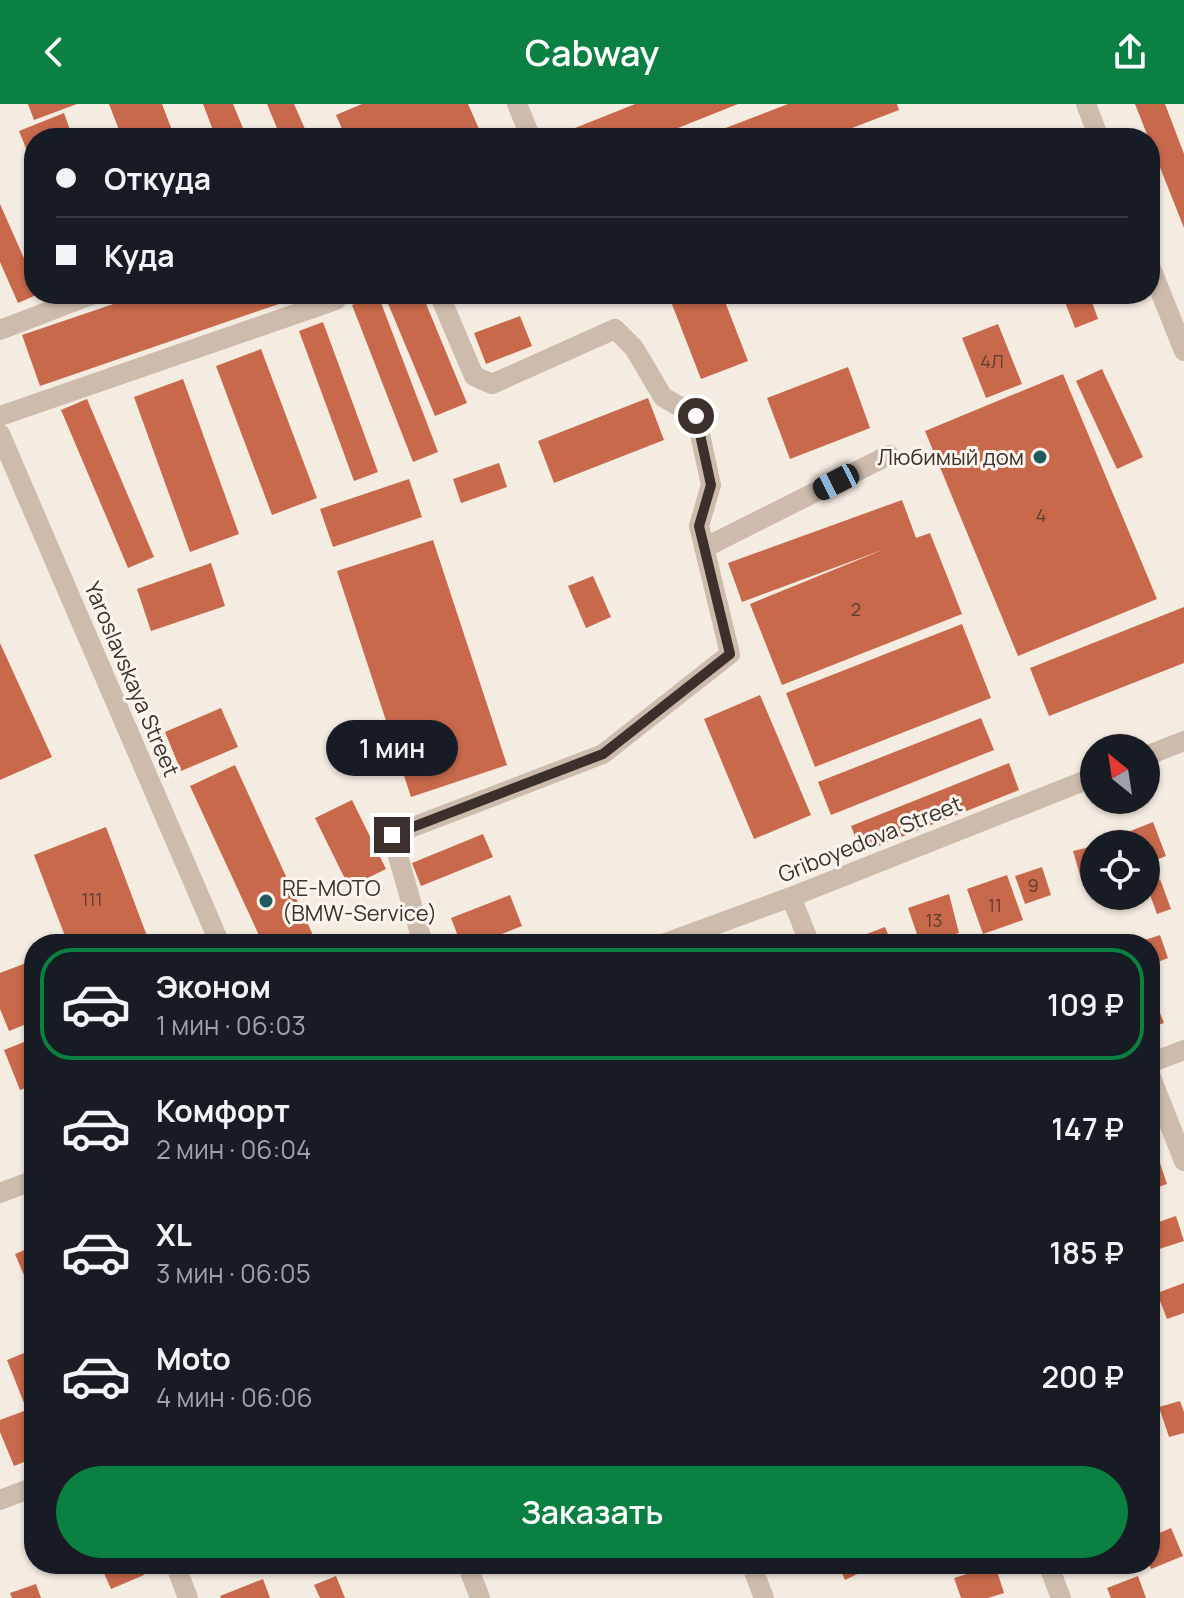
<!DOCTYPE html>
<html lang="ru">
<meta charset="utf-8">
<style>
body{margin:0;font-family:Manrope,sans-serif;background:#242831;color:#f1f3f6;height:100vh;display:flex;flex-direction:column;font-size:30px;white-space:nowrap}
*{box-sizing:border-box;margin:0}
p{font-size:26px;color:#9ea1a6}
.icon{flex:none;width:44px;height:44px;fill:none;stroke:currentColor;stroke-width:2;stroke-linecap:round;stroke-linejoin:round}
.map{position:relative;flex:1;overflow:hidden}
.details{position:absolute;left:24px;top:830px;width:1136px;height:640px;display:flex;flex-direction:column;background:#171b24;border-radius:32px;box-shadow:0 2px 6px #0004}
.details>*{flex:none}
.top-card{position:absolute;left:24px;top:24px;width:1136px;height:176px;border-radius:32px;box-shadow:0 2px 6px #0004;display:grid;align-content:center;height:176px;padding:0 32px;background:#171b24}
.needle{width:52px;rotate:330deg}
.fabs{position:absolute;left:1080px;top:630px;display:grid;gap:16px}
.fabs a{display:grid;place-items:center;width:80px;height:80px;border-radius:50%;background:#171b24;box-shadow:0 2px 6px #0004;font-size:40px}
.end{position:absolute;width:36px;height:36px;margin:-18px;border:10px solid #3b302b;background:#fff;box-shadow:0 0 0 4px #fff}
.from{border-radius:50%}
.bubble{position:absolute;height:56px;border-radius:28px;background:#171b24;box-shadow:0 2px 6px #0004;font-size:26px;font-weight:600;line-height:56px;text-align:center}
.car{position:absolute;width:24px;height:48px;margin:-24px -12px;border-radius:10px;box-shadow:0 0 6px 2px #0007;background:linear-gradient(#222 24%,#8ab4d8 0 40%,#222 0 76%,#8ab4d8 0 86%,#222 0)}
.top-card b{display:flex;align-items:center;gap:28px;height:76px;font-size:30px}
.top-card b+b{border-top:2px solid #363941}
.top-card i{width:20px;height:20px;background:#f1f3f6}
ul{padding:14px 0 0;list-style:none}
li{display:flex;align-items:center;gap:24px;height:112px;margin:0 16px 12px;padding:0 16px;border:4px solid transparent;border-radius:32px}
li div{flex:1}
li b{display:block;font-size:30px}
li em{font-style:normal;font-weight:600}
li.selected{border-color:#0b8043}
li>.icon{width:72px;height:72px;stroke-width:1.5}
.cta{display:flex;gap:16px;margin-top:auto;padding:16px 32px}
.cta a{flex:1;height:92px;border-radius:48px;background:#0b8043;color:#fff;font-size:32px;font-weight:600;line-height:92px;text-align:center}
header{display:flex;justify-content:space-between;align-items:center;height:104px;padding:0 32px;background:#0b8043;color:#fff;font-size:36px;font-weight:600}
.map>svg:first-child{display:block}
</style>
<header><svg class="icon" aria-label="back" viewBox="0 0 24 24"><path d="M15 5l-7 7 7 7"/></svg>Cabway<svg class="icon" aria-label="share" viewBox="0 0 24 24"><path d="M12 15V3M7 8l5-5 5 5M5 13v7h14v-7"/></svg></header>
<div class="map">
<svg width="1184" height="1494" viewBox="0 0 1184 1494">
<rect width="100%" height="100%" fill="#f4ebe1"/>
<!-- building -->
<path fill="#c8694b" d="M28,0H77L34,16Z
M109,0H162L175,34H122Z
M203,0H233L247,34H216Z
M267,0H294L309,34H281Z
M362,0H468L483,34H346L336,11Z
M635,0H738L653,34H550Z
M788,0H897L899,6L826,34H712L710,30Z
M1135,0H1165L1184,50V124Z
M64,9L73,34H34V64L19,27Z
M0,100L34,177V192L18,199L0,158Z
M143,190H308L40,282L22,231Z
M384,190H422L467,299L435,312Z
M668,190H722L748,257L701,275Z
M1062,190H1089L1098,215L1075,224Z
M378,191L438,348L413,358L352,201Z
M520,212L532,242L486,260L474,229Z
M323,218L378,368L354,377L299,227Z
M998,220L1022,280L986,294L962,234Z
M261,245L317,394L272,411L216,262Z
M848,263L870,324L790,355L767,294Z
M1102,265L1143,353L1117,365L1076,277Z
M1063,270L1157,495L1018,552L925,327Z
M183,275L239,430L190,448L134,293Z
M648,294L664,336L554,379L538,337Z
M87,295L154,453L128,464L61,306Z
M499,359L507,383L461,399L453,375Z
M409,375L422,413L333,443L320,405Z
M902,396L916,434L930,429L962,510L782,581L750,500L885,445L742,498L728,459Z
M433,436L507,661L411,693L337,467Z
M211,459L225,502L151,527L137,485Z
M593,472L611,513L586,524L568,482Z
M1184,503V559L1049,612L1030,564Z
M962,520L991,594L815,663L786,589Z
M0,539L52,653L0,676Z
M760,591L811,711L754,735L704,615Z
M221,604L238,643L181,667L165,628Z
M981,614L994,646L831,711L818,678Z
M1009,659L1019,686L861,749L851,722Z
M235,661L317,840H263L190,682Z
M352,696L386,765L349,783L315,714Z
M1153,718L1166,752L1146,760V740H1128L1123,730Z
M106,723L150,840H68L34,751Z
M483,730L493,753L421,782L412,759Z
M1094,742V774L1082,778L1073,747Z
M1042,763L1051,791L1025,800L1015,772Z
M1007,771L1023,816L983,830L967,785Z
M1160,775L1171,805L1157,810L1146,780Z
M949,790L959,829L920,839L908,804Z
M510,791L522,822L477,840H461L451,814Z
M885,823L892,840H852L851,836Z
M1160,831L1168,854L1153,860L1150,852V840H1146L1145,836Z
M34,856V917L9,927L0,905V869Z
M1150,883L1164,919L1150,924Z
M34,934V981L20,986L4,946Z
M1157,1050L1167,1080L1150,1086V1052Z
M1176,1112L1184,1137L1150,1148V1121Z
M34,1142V1181L29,1183L15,1150Z
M1184,1179V1209L1167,1215L1157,1189Z
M29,1247L34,1259V1294L24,1299L7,1256Z
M1180,1297L1184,1308V1329L1169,1333L1159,1303Z
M24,1307L34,1331V1354L14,1362L0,1328V1316Z
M1171,1424L1183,1452L1151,1465L1149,1460H1150V1433Z
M100,1460H140L144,1471L111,1485Z
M838,1460H873L874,1462L845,1476Z
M995,1461L1004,1489L988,1494H961L954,1474Z
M336,1472L345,1494H320L314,1481Z
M1138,1472L1146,1494H1111L1107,1484Z
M263,1475L270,1494H221L220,1492Z
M36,1480L41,1494H12L10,1489Z"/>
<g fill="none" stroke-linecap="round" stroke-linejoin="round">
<!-- minor -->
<path stroke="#cdbbac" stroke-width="20" d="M517,0L531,34
M1086,0L1099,34
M1150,162L1184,247
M0,226L94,190
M0,312L336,196
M0,330L220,840
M704,444L889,351
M1146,652L1184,637
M791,793L810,840
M423,840L392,731L603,650L730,550L699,422L711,381L696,312L663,293L634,244L615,225L492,280L474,272L439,190
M663,840L791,793L1094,673
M1150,959L1184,946
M1150,971L1184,1057
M0,1089L34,1076
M0,1396L34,1383
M175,1460L188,1494
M467,1460L480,1494
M751,1460L764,1494
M1048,1460L1061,1494"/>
</g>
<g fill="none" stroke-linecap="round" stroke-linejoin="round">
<!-- route -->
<path stroke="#3b302b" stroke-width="10" d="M392,731L603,650L730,550L699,422L711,381L696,312"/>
</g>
<!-- markers -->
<g fill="#1f5a5e" stroke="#fbf5ee" stroke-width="3">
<circle cx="1040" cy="353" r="8"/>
<circle cx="266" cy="797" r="8"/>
</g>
<g text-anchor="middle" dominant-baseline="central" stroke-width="6" stroke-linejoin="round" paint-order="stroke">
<!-- number labels -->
<g font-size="18" fill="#5e3e33">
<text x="992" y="257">4Л</text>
<text x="1041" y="411">4</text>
<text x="856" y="505">2</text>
<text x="1033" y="781">9</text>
<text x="92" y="795">111</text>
<text x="995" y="801">11</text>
<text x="934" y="816">13</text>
</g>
<!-- poi labels -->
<g font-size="22" fill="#3b302b" stroke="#fbf5ee" text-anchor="end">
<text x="1024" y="353">Любимый дом</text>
<text x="282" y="784" text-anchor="start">RE-MOTO<tspan x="282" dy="25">(BMW-Service)</tspan></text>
</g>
<!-- street labels -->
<g font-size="22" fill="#3b302b" stroke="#fbf5ee">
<text transform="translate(132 575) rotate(67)">Yaroslavskaya Street</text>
<text transform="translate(870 735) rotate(-22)">Griboyedova Street</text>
</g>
</g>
</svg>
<div class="fabs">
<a><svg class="needle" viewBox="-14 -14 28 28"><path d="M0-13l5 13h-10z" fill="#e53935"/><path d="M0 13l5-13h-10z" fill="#9ea1a6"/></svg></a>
<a><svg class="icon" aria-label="locate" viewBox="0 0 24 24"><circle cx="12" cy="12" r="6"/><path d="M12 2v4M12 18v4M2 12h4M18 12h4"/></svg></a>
</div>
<i class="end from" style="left:696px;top:312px"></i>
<i class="end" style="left:392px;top:731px"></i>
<div class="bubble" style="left:326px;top:616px;width:132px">1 мин</div>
<i class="car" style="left:836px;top:378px;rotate:243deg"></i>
<div class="top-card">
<b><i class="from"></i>Откуда</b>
<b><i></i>Куда</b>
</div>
<section class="details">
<ul>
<li class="selected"><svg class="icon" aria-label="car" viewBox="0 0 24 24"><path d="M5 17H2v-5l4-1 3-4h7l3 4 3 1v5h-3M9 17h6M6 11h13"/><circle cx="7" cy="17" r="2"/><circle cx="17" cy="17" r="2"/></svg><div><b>Эконом</b><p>1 мин · 06:03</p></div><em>109 ₽</em></li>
<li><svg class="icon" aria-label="car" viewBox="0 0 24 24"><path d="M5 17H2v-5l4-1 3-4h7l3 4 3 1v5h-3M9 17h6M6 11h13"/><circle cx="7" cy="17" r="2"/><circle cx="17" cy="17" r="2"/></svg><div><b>Комфорт</b><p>2 мин · 06:04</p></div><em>147 ₽</em></li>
<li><svg class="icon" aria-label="car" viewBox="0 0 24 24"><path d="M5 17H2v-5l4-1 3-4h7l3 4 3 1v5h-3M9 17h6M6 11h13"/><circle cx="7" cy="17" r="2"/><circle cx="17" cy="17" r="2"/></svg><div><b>XL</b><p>3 мин · 06:05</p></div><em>185 ₽</em></li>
<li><svg class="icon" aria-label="car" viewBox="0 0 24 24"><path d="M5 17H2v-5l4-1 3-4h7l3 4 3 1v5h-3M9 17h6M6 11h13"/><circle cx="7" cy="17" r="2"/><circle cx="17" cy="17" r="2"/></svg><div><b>Moto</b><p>4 мин · 06:06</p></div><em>200 ₽</em></li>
</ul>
<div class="cta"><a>Заказать</a></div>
</section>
</div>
